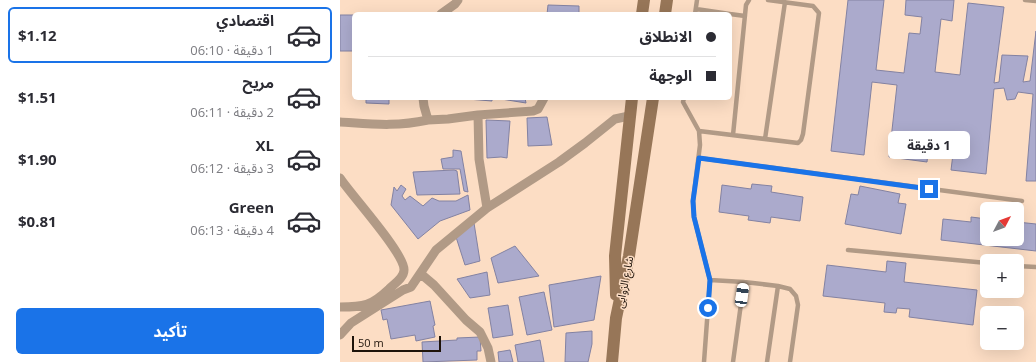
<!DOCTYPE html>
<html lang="ar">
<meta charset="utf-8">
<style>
body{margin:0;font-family:"Open Sans","Noto Sans Arabic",sans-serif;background:#f2f2f3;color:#2b2b33;direction:rtl;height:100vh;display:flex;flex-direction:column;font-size:15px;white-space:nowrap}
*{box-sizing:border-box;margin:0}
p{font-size:13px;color:#7c7c81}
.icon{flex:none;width:22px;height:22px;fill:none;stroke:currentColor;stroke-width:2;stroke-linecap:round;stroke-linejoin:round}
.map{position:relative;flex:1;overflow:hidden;direction:ltr}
.details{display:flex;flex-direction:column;background:#fff;width:340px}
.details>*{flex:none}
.top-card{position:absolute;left:12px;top:12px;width:380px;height:88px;border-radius:6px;box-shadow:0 4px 16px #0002;direction:rtl;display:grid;align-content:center;height:88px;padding:0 16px;background:#fff}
.needle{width:26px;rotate:49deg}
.buttons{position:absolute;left:640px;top:202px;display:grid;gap:8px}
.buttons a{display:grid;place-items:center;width:44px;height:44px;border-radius:6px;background:#fff;box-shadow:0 4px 16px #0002;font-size:20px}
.scale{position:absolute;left:12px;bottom:10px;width:89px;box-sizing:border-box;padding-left:4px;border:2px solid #1e130a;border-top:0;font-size:11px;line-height:14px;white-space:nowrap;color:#1e130a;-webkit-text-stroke:3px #fcddc4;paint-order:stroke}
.end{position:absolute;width:18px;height:18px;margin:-9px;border:5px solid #1a73e8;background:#fff;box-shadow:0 0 0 2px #fff}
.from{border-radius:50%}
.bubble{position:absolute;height:28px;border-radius:6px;background:#fff;box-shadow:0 4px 16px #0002;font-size:13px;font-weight:700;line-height:28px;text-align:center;direction:rtl}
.car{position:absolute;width:12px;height:24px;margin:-12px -6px;border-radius:5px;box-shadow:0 0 3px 1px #0007;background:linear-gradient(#fff 24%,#345 0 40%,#fff 0 76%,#345 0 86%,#fff 0)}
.top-card b{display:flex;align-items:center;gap:14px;height:38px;font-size:15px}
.top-card b+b{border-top:1px solid #e1e1e2}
.top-card i{width:10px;height:10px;background:#2b2b33}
ul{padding:7px 0 0;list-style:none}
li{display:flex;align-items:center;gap:12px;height:56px;margin:0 8px 6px;padding:0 8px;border:2px solid transparent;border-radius:6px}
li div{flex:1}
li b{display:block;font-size:15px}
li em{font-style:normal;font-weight:700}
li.selected{border-color:#1a73e8}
li>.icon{width:36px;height:36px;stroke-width:1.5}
.action{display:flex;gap:8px;margin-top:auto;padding:8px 16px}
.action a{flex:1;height:46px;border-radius:6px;background:#1a73e8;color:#fff;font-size:16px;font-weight:700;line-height:46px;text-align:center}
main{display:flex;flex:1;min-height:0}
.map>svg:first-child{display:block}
</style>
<main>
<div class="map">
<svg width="696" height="362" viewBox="0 0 696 362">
<rect width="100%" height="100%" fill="#fcddc4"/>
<!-- building -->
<path fill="#abaacc" stroke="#8382a2" d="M508,0H544L536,70L564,73L569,33L580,34L582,17L565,15L566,0H614L612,21L601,19L595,72L620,75L628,3L664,7L654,83L659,82L662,55L688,56L683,82L690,81L696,31V181H686L693,94L678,92L675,99L667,100L664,88L654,89L646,174L611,170L613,154L588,152L587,162L549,157L557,85L532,82L524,155L491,151Z
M208,5L239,6V14H207Z
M0,15H14V51H0Z
M26,98H49V104L26,103Z
M115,98H152V101Z
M155,98H185L186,103Z
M207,117L212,145L188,146L187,118Z
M146,120L170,121L167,158L161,157L147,158Z
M113,150L121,151L128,192L124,191L120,169H103L101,159L113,157Z
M114,170L117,171L120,194L77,195L73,172Z
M412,184L432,186L431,192L463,197L460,221L431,217L430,223L408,220L409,216L379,212L382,185L411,189Z
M61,185L66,189L62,196L65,200L70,196L83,206L92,198L99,201H116L128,195L130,210L100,221L78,239L51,205L54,187L57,191Z
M520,186L560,194L558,203L566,204L561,234L505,224L511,194L518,195Z
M631,217L647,219V239H677V222L696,224V251L601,240L603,219L631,222Z
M134,223L140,261L125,265L116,237Z
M175,246L199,276L158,283L151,258Z
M547,261L566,263L564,282L637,290L633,325L569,317L570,309L557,308L556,313L544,312L545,303L483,296L487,265L546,272Z
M147,272L150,295L130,298L117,279Z
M261,276L254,320L214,327L209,285Z
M204,292L212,330L187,335L179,297Z
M90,301L95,325L93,326L95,337L76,341L75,335L51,339L47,319L43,320L41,310Z
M168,305L173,335L153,338L148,308Z
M252,331V344L248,362H225L226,333Z
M140,337L141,351H137V360L83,362L82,342L117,340V338Z
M200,340L204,362H178L175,345Z
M170,350L173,362H159L158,352Z"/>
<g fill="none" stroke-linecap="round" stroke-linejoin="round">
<!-- lane -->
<path stroke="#b19a86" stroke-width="4.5" d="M685,0L696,1
M356,9L390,14
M355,14L357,0
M390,14L405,16
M344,98L343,102L359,131L360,145L353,201L354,217L370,280
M359,131L458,143L461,140L463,134L479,13L473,6L428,0
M393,135L406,5L409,0
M425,139L445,2
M359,158L682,201
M508,250L647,263
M677,266L696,267
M364,362L370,280L404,282L438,286L450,289L456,296L458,305L450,362
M393,362L404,282
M427,362L438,286"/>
<!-- street -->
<path stroke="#b19a86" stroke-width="9" d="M101,14L115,4L118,0
M138,115L193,111L198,109L204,98
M88,120L108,119L138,115L139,159L147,208
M0,122C32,124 55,127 88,120L84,106L83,98
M0,178C12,196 65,254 64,270C64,278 54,284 49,289C31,306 24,307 0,307
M81,274L94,285L126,320L140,332L148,348L151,362
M0,335L11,323L63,290L71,287L96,250L147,208L219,162L245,143L275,119L289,116"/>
<!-- secondary -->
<path stroke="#977658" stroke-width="12" d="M302,14L304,0
M325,14L327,0
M276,295L275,256L292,98
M272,362L276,318L289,256L313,98"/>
</g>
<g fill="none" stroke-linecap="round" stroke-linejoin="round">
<!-- route -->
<path stroke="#1a73e8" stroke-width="5" d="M368,308L370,280L354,217L353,201L359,158L589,189"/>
</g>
<g text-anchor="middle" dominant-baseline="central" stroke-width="3" stroke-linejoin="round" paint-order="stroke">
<!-- street labels -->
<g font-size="11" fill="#1e130a" stroke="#fcddc4">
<text transform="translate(284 282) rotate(-79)">شارع الزوابى</text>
</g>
</g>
</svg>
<div class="buttons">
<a><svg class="needle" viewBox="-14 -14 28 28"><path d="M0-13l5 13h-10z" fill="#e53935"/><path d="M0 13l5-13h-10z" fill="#7c7c81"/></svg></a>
<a>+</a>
<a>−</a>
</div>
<div class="scale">50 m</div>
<i class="end from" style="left:368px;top:308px"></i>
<i class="end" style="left:589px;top:189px"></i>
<div class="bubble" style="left:548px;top:131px;width:82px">1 دقيقة</div>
<i class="car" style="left:402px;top:295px;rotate:8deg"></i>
<div class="top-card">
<b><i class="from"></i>الانطلاق</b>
<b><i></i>الوجهة</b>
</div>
</div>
<section class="details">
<ul>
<li class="selected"><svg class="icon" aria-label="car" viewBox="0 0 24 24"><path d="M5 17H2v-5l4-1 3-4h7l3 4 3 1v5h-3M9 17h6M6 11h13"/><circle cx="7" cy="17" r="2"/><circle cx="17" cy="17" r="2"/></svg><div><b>اقتصادي</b><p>1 دقيقة · 06:10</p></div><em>$1.12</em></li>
<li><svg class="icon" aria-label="car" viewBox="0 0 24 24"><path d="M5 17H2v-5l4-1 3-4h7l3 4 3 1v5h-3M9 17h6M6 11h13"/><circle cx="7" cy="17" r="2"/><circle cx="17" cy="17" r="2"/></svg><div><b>مريح</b><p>2 دقيقة · 06:11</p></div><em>$1.51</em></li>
<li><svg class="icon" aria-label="car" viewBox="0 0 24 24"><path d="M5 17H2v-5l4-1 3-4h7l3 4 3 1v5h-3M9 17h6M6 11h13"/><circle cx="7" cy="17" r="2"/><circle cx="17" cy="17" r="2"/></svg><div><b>XL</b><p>3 دقيقة · 06:12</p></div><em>$1.90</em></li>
<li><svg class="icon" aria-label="car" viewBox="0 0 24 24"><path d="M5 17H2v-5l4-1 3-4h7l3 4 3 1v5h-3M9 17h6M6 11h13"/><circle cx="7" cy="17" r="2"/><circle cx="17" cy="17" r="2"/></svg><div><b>Green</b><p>4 دقيقة · 06:13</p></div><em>$0.81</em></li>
</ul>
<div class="action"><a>تأكيد</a></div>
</section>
</main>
